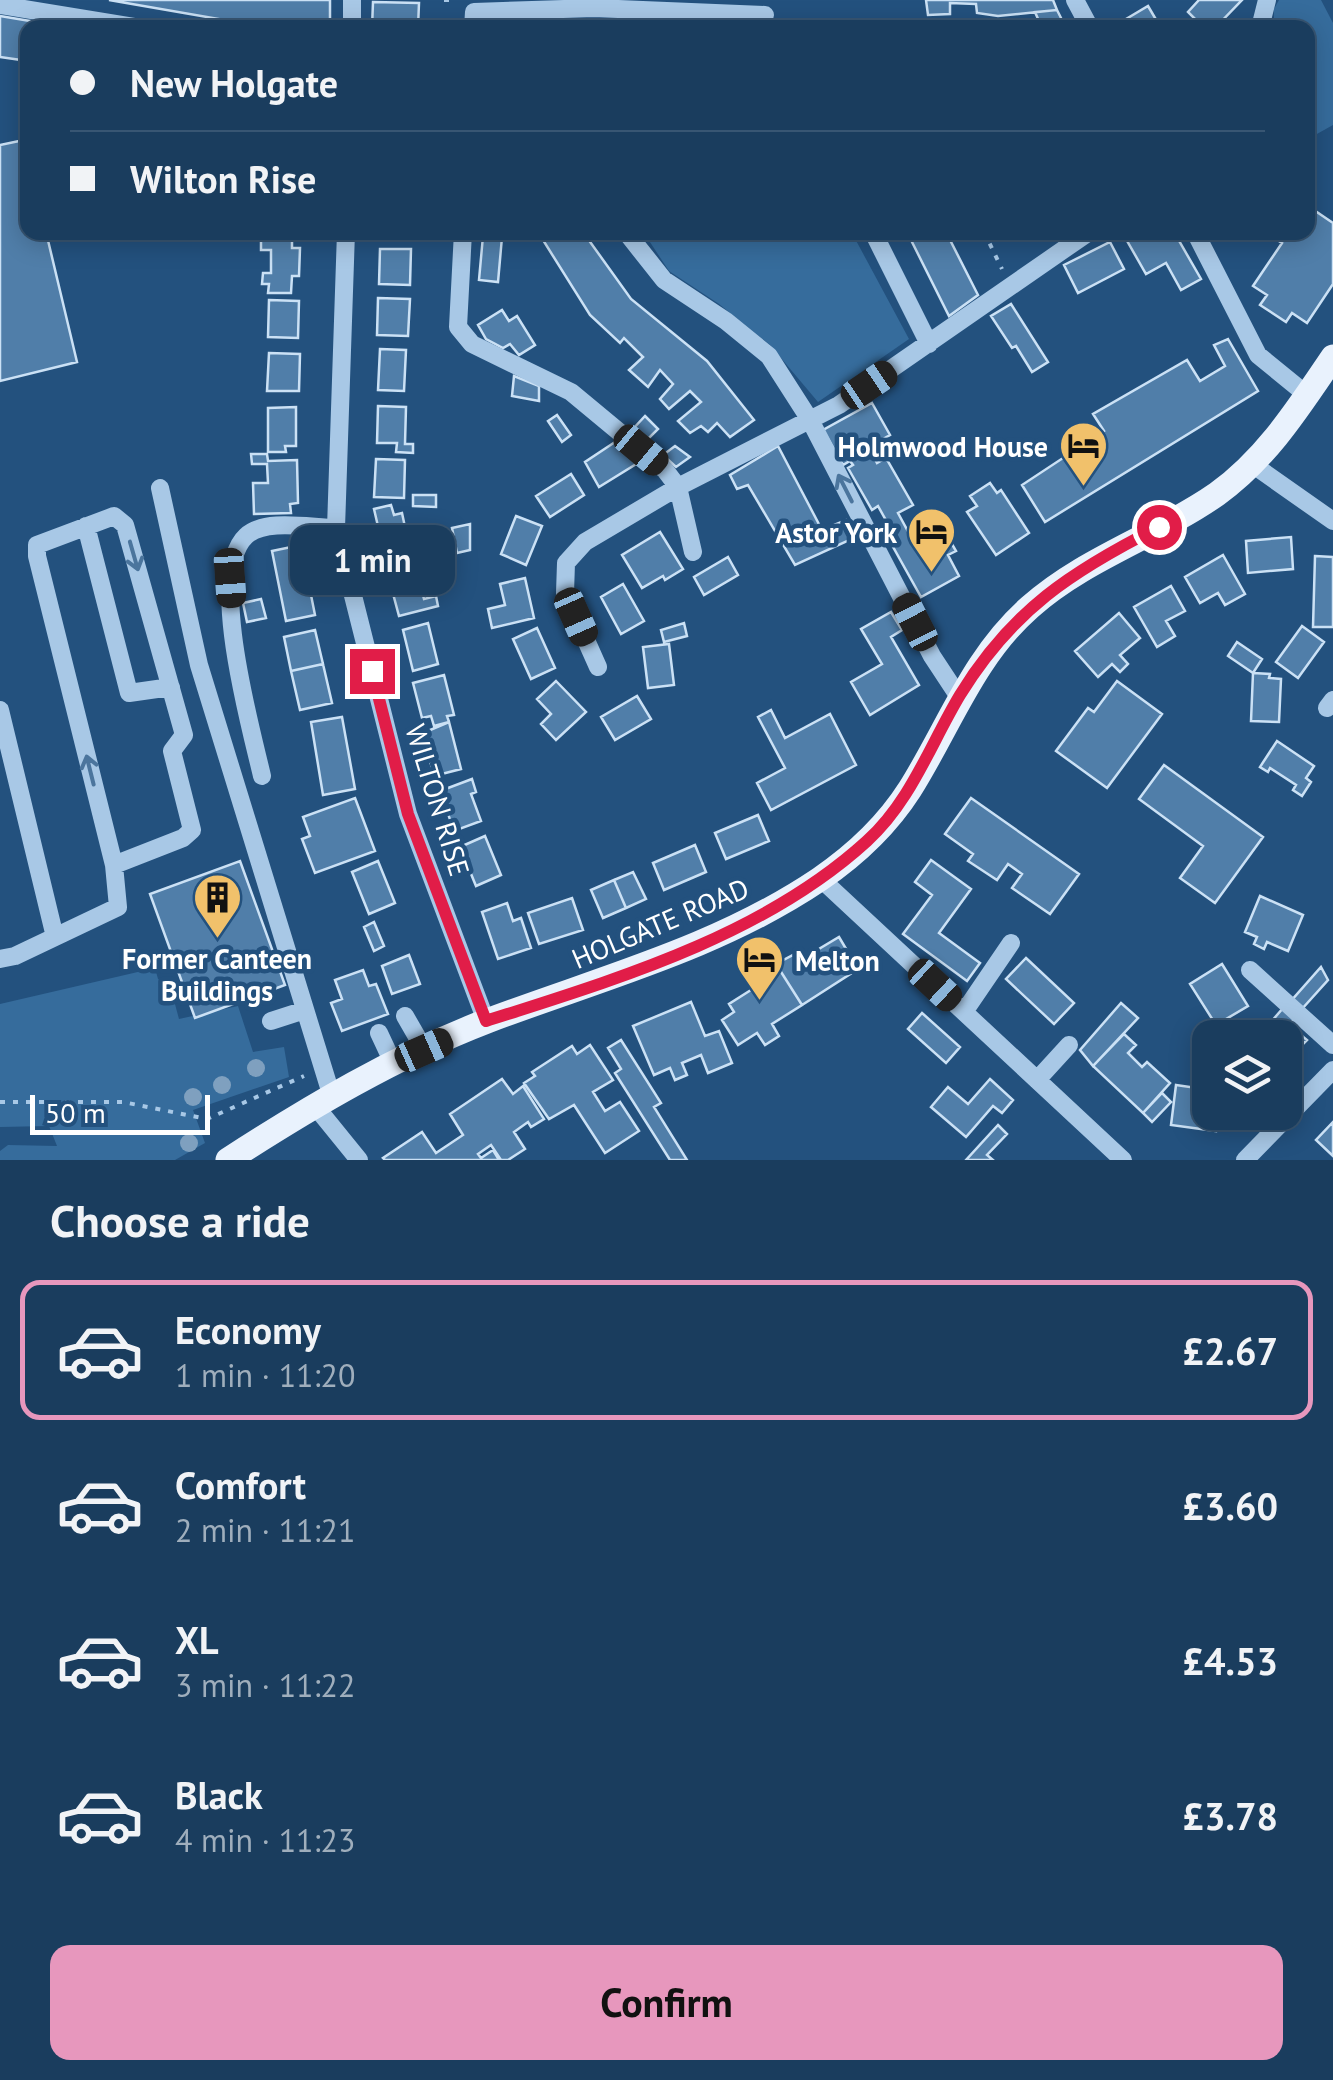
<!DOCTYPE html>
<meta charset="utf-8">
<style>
body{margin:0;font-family:"PT Sans",sans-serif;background:#274867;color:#f1f3f6;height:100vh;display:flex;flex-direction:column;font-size:38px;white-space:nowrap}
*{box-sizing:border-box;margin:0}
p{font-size:32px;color:#9faebc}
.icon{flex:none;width:55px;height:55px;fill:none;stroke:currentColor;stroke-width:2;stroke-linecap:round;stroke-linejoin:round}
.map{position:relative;height:1160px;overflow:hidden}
.panel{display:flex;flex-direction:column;background:#1a3d5e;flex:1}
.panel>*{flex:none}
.banner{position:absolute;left:20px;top:20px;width:1295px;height:220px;border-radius:20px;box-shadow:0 5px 25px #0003,0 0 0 2px #385673;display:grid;align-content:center;height:220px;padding:0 50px;background:#1a3d5e}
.fabs{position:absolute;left:1192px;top:1020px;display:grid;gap:20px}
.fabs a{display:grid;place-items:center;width:110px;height:110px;border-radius:20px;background:#1a3d5e;box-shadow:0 5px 25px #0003,0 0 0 2px #385673;font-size:50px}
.scale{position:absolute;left:30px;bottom:25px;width:180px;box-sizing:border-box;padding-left:10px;border:5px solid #fff;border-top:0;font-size:28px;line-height:35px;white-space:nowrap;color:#fff;-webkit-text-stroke:8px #23517e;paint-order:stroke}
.end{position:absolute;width:45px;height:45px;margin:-22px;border:12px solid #e11d48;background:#fff;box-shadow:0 0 0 5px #fff}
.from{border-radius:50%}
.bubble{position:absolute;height:70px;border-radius:20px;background:#1a3d5e;box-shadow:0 5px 25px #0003,0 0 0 2px #385673;font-size:32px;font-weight:600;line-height:70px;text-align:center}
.car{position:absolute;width:30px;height:60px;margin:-30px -15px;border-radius:12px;box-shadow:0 0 8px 2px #0007;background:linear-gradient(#222 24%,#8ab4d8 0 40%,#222 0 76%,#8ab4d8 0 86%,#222 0)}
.banner b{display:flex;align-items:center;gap:35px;height:95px;font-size:38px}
.banner b+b{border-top:2px solid #385673}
.banner i{width:25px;height:25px;background:#f1f3f6}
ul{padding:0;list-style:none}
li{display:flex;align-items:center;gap:30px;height:140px;margin:0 20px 15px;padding:0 30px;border:5px solid transparent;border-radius:20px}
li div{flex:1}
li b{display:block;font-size:38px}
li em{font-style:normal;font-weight:600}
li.on{border-color:#e797bd}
li>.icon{width:90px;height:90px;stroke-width:1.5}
h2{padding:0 50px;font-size:45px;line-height:120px}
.primary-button{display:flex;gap:20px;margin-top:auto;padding:20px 50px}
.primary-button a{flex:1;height:115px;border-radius:20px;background:#e797bd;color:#111;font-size:40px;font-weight:600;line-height:115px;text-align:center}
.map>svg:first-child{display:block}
</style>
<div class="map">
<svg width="1333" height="1160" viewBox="0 0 1333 1160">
<rect width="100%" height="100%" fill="#23517e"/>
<!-- green -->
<path fill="#366c9c" d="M1279,0H1321L1333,23V125L1308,139V28L1274,27V9Z
M644,233H852L909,339L818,402L770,345L719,304L669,271Z
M155,968L158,979L168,978L179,1019L238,1006L253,1052L284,1047L289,1077L193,1110L205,1143L175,1160H0V1151L8,1145L57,1146L49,1126L0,1127V1004Z"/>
<!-- building -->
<path fill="#507ea9" stroke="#cbe1f5" stroke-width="2.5" d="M109,0H330V28H270Z
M926,0H1053L1057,10L998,16L977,13L976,4L950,3V14L928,15Z
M1199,0H1242L1215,28H1204L1188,12Z
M373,2L419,3L418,28H372Z
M1148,6L1161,28H1111Z
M1057,10L1066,28H1042L1035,12Z
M0,16L72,28H28V61L0,57Z
M24,140L28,156V232H46L77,362L0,381V145Z
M1308,206L1333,223V284L1307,323L1292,313L1286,322L1260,305L1267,295L1253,286L1282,243L1274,238L1278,232H1308Z
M538,232H583L631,299L707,361L754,420L730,437L717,423L708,432L701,426L690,433L678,421L701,402L690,391L669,409L660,399L673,384L660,370L648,387L629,370L643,357L624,338L620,343L590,315Z
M907,232H946L978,295L949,316Z
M1122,232H1174L1201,279L1181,290L1166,263L1146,274Z
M261,234H287V239H292V248H300L299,276H292L291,293H268L269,284H262L263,273H271V250H261Z
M483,236L502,237L498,282L479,280Z
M1110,242L1124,269L1078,293L1064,265Z
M380,249H411L410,285L379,284Z
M378,298L410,299L408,336L377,335Z
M269,300L299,301L298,338L268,337Z
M1011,304L1048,362L1032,372L1016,346L1012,348L991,316Z
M502,310L509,321L517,316L535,345L519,355L510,344L503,348L486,339L478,325Z
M1228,339L1258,391L1045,522L1022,485L1104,431L1093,414L1187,360L1200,381L1225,366L1214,345Z
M380,349L406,350L404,391L378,390Z
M269,353L300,354L299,391H267Z
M514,376L539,386V401L512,396Z
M872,403L890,435L869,447L877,463L886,458L913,505L898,513L910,535L938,520L956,551L948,555L959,576L921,597L887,536L893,533L878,506L872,510L848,468L853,465L850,461L843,465L823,430Z
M378,406L406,407L405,444H413V453L396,452L397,443H377Z
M296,407V446H285L286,452H268V408Z
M557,415L571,435L562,442L548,421Z
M645,416L658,429L645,442L633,429Z
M618,440L641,461L599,487L585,462Z
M675,446L690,457L676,467L663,455Z
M778,446L822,530L846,520L854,538L795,565L748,485L737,489L730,475Z
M251,454H267L268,461L297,460L298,503L290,504L291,513L254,514L253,483H268L267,464H252Z
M376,459L405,460L404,498L374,497Z
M571,474L584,495L550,517L536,496Z
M990,483L997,493L1001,490L1029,533L996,555L967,512L977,506L970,496Z
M413,495H436V507L413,506Z
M391,505L394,515L402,513L411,555L386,561L374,509Z
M516,516L542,526L526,565L501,554Z
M470,524V550L457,553L452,528Z
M660,532L683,569L665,580L663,576L642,588L622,555Z
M1291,537L1293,569L1248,573L1246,541Z
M301,545L315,615L286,621L272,551Z
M1223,555L1245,594L1225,605L1218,593L1200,603L1185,577Z
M1315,556L1333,557V627H1313Z
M728,557L738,575L704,595L694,577Z
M416,568L424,599L436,596L438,606L399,616L388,575Z
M525,578L534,618L492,628L488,609L505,605L500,584Z
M623,584L644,621L621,634L601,597Z
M1171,586L1185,611L1166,621L1175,636L1157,647L1134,607Z
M261,599L266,618L247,622L243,603Z
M891,612L902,630L891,637L919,685L870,715L851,682L882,664L861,629Z
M1119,613L1140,638L1120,655L1128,664L1120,672L1112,664L1098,677L1075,651Z
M428,623L438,664L413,671L403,630Z
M684,623L687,636L664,642L661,630Z
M1302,626L1324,642L1298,678L1276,662Z
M537,628L555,668L531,679L513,639Z
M315,630L323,664L291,671L284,637Z
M1237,642L1262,659L1253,673L1228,656Z
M669,644L674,685L648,688L643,647Z
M323,664L332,703L300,710L291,671Z
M1253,673L1270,674L1269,678L1281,679L1279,722L1251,721Z
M444,675L454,715L447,716L449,722L434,726L431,716L422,718L413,683Z
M556,681L586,712L556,740L541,724L551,714L537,699Z
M1117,681L1162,714L1107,788L1056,751L1088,708L1094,712Z
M637,696L651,719L615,740L601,717Z
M771,710L785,738L830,714L856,765L771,810L757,783L785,768L758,717Z
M342,717L355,789L323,795L311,722Z
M449,722L461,769L434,776L423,733Z
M1277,741L1314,766L1306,778L1311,782L1302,796L1293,790L1296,785L1270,768L1268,772L1260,767Z
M1164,765L1263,837L1215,903L1180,878L1203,846L1139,799Z
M472,779L476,792L471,794L481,821L454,831L440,791Z
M355,798L375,851L315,873L302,839L310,836L303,817Z
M971,798L1079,874L1050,914L1012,888L1022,874L1008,864L997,880L968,861L973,854L945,834Z
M758,815L769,841L726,859L715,833Z
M485,836L501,875L476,886L460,847Z
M695,845L706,872L664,890L653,863Z
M931,860L971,889L939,933L980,963L967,981L903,934L932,895L915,882Z
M240,861L285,985L195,1018L150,894Z
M378,861L395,903L369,914L352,872Z
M633,872L646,899L626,908L614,880Z
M614,880L626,908L603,918L591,890Z
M1260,896L1303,915L1288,951L1267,942L1264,949L1254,944L1257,937L1245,932Z
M572,898L583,930L539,944L528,913Z
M507,903L513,921L521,918L531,948L498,959L482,912Z
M374,922L384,946L374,951L364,927Z
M839,937L858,969L802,1005L776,964L793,955L797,962Z
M409,955L420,984L392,994L382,966Z
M1026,958L1074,1003L1054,1024L1006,979Z
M776,964L802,1005L772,1024L779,1036L765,1045L757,1033L738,1045L722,1020L734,1012L729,1004L762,983L757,976Z
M1222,964L1248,1006L1216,1025L1190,984Z
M1321,967L1328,980L1301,1010L1291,1001Z
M363,970L369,986L376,984L388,1014L342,1031L331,1003L342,999L335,980Z
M691,1002L705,1036L719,1031L732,1063L708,1073L701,1055L682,1063L687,1075L675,1080L670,1068L654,1075L633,1026Z
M1121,1003L1138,1018L1093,1066L1080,1050Z
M1284,1007L1296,1017L1289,1025L1307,1040L1295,1052L1292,1048L1285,1056V1038H1257Z
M922,1013L960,1047L946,1063L908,1029Z
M1124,1034L1136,1045L1128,1053L1142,1067L1147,1062L1170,1083L1143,1113L1093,1066Z
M621,1040L661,1103L654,1107L687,1160H670L615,1073L621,1069L608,1048Z
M590,1045L613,1080L593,1092L605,1111L620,1102L639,1131L605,1153L574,1105L549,1119L524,1083L535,1076L532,1072L572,1046L577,1054Z
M502,1079L513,1094L523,1086L544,1119L531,1127L528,1122L514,1132L525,1149L508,1160H501L491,1145L478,1154L481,1158L493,1150L499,1160H385L383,1158L422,1132L436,1153L463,1135L450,1114Z
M990,1079L1013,1100L1002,1113L993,1106L966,1137L931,1107L948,1087L968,1104Z
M1176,1085L1197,1088L1196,1096L1210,1098V1112H1218L1216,1131L1171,1125Z
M1162,1093L1171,1102L1152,1122L1143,1113Z
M1333,1122V1156L1316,1140Z
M998,1125L1007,1134L987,1155L993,1160H966Z"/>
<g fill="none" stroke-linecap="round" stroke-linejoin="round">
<!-- path -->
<path stroke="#a8c8e6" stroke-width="4" stroke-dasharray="5 8" stroke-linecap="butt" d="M444,0H455
M984,232L1002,269
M0,1102H123L207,1119L304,1076"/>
<!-- minor -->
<path stroke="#a8c8e6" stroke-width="18" d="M1075,0L1090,28
M0,5L140,28
M352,28V0
M473,28L474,12L594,8L765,15
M1260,28L1267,0
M346,232L336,528L408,814L486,1021
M463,232L458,327L472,344L571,392L665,470L678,487L693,552
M626,232L664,280L726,321L769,356L810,420L932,656L959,697
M873,232L929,344
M1195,232L1258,355L1307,395
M1252,464L1333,521
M160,488L199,665L332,1097
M86,526L129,693L171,687
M598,667L565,593L566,563L585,542L678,487L839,405L1089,232
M1327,708L1333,700
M0,710L55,937
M262,776C251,728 207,572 246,536C265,518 311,528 336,528
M820,878L1123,1160
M0,959L15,956L118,907L114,865L37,556V545L114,516L125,525L184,735L172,751L192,830L183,838L114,865
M1250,970L1333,1045
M964,1012L1011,943
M405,1016L424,1049
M271,1021L305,1010
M379,1033L393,1063
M1037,1080L1069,1045
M316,1107L359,1160
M1245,1160L1333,1070"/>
<!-- major -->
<path stroke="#e9f2fd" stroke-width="25" d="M228,1160C310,1107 396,1056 487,1021C601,978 718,948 820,879C855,855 887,825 910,789C949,727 973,657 1030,607C1085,558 1157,536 1217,494C1267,458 1299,407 1333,357"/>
</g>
<!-- trees -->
<g fill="#7fa0bf">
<circle cx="256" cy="1068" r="9"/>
<circle cx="222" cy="1085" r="9"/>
<circle cx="193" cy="1097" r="9"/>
<circle cx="189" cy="1143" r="9"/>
</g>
<!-- one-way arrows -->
<defs><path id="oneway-shaft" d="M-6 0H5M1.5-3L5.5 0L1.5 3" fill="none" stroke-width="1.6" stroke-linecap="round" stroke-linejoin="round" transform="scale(2.5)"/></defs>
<g stroke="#4b759d">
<use href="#oneway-shaft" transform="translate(845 488) rotate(-117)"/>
<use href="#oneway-shaft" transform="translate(134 556) rotate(74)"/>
<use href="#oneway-shaft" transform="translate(90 770) rotate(-104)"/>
</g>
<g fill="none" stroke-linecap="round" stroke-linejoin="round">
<!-- route -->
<path stroke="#e11d48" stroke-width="12" d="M372,671L408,814L486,1021C617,979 763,936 867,841C911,801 930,745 960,695C1012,610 1072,571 1159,527"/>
</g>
<!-- icons -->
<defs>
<symbol id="hotel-pin" viewBox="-11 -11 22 30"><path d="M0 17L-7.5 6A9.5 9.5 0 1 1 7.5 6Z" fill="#f1c16b" stroke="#23517e"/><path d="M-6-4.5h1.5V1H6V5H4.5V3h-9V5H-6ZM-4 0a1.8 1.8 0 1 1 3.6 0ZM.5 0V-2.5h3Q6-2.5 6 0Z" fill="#111"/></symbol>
<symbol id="building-pin" viewBox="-11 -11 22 30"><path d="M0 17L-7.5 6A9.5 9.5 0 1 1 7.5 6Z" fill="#f1c16b" stroke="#23517e"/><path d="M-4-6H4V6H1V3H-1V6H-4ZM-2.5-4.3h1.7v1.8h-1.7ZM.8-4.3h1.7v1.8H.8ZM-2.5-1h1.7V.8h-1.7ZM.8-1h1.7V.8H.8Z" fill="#111"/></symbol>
</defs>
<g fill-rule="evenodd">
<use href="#hotel-pin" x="1056" y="418" width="55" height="75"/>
<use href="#hotel-pin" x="904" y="504" width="55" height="75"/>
<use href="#building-pin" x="190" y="870" width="55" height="75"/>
<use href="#hotel-pin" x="732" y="932" width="55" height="75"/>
</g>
<g text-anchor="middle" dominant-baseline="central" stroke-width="9" stroke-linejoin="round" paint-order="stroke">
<!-- poi labels -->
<g font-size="28" font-weight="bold" fill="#fff" stroke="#23517e" text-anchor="end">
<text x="1048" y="446">Holmwood House</text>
<text x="897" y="532">Astor York</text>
<text x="217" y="958" text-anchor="middle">Former Canteen<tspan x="217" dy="32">Buildings</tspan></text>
<text x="795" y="960" text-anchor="start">Melton</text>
</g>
<!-- street labels -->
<g font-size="28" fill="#fff" stroke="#23517e">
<text transform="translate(438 800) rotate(73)">WILTON RISE</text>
<text transform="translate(660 923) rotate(-23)">HOLGATE ROAD</text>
</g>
</g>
</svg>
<div class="fabs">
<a><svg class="icon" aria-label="layers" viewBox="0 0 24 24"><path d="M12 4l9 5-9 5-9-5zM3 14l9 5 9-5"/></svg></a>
</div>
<div class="scale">50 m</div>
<i class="end from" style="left:1159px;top:527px"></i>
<i class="end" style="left:372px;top:671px"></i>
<div class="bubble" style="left:290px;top:525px;width:165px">1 min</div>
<i class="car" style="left:869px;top:385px;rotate:56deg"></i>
<i class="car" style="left:641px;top:450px;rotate:130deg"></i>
<i class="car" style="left:230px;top:578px;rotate:176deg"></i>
<i class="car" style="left:576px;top:617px;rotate:156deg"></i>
<i class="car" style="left:915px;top:622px;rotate:333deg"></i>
<i class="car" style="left:935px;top:985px;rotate:133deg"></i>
<i class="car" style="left:424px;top:1050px;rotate:66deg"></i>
<div class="banner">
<b><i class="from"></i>New Holgate</b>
<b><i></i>Wilton Rise</b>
</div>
</div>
<section class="panel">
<h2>Choose a ride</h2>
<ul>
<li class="on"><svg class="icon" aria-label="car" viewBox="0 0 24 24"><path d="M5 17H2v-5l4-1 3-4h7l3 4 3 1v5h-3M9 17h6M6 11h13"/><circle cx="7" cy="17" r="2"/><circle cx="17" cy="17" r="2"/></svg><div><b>Economy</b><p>1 min · 11:20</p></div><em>£2.67</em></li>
<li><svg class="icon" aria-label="car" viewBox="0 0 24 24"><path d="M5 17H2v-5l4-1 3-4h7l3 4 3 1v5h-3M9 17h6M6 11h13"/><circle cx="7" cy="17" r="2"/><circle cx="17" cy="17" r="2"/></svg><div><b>Comfort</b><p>2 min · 11:21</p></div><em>£3.60</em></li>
<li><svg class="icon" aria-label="car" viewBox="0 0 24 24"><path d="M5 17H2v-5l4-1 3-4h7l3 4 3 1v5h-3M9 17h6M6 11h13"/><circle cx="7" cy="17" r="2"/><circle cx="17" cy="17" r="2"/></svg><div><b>XL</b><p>3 min · 11:22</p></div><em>£4.53</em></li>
<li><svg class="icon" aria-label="car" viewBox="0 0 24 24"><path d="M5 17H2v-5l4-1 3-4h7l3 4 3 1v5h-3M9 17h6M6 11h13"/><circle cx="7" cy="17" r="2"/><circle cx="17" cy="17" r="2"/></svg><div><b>Black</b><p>4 min · 11:23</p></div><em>£3.78</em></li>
</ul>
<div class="primary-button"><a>Confirm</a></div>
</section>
